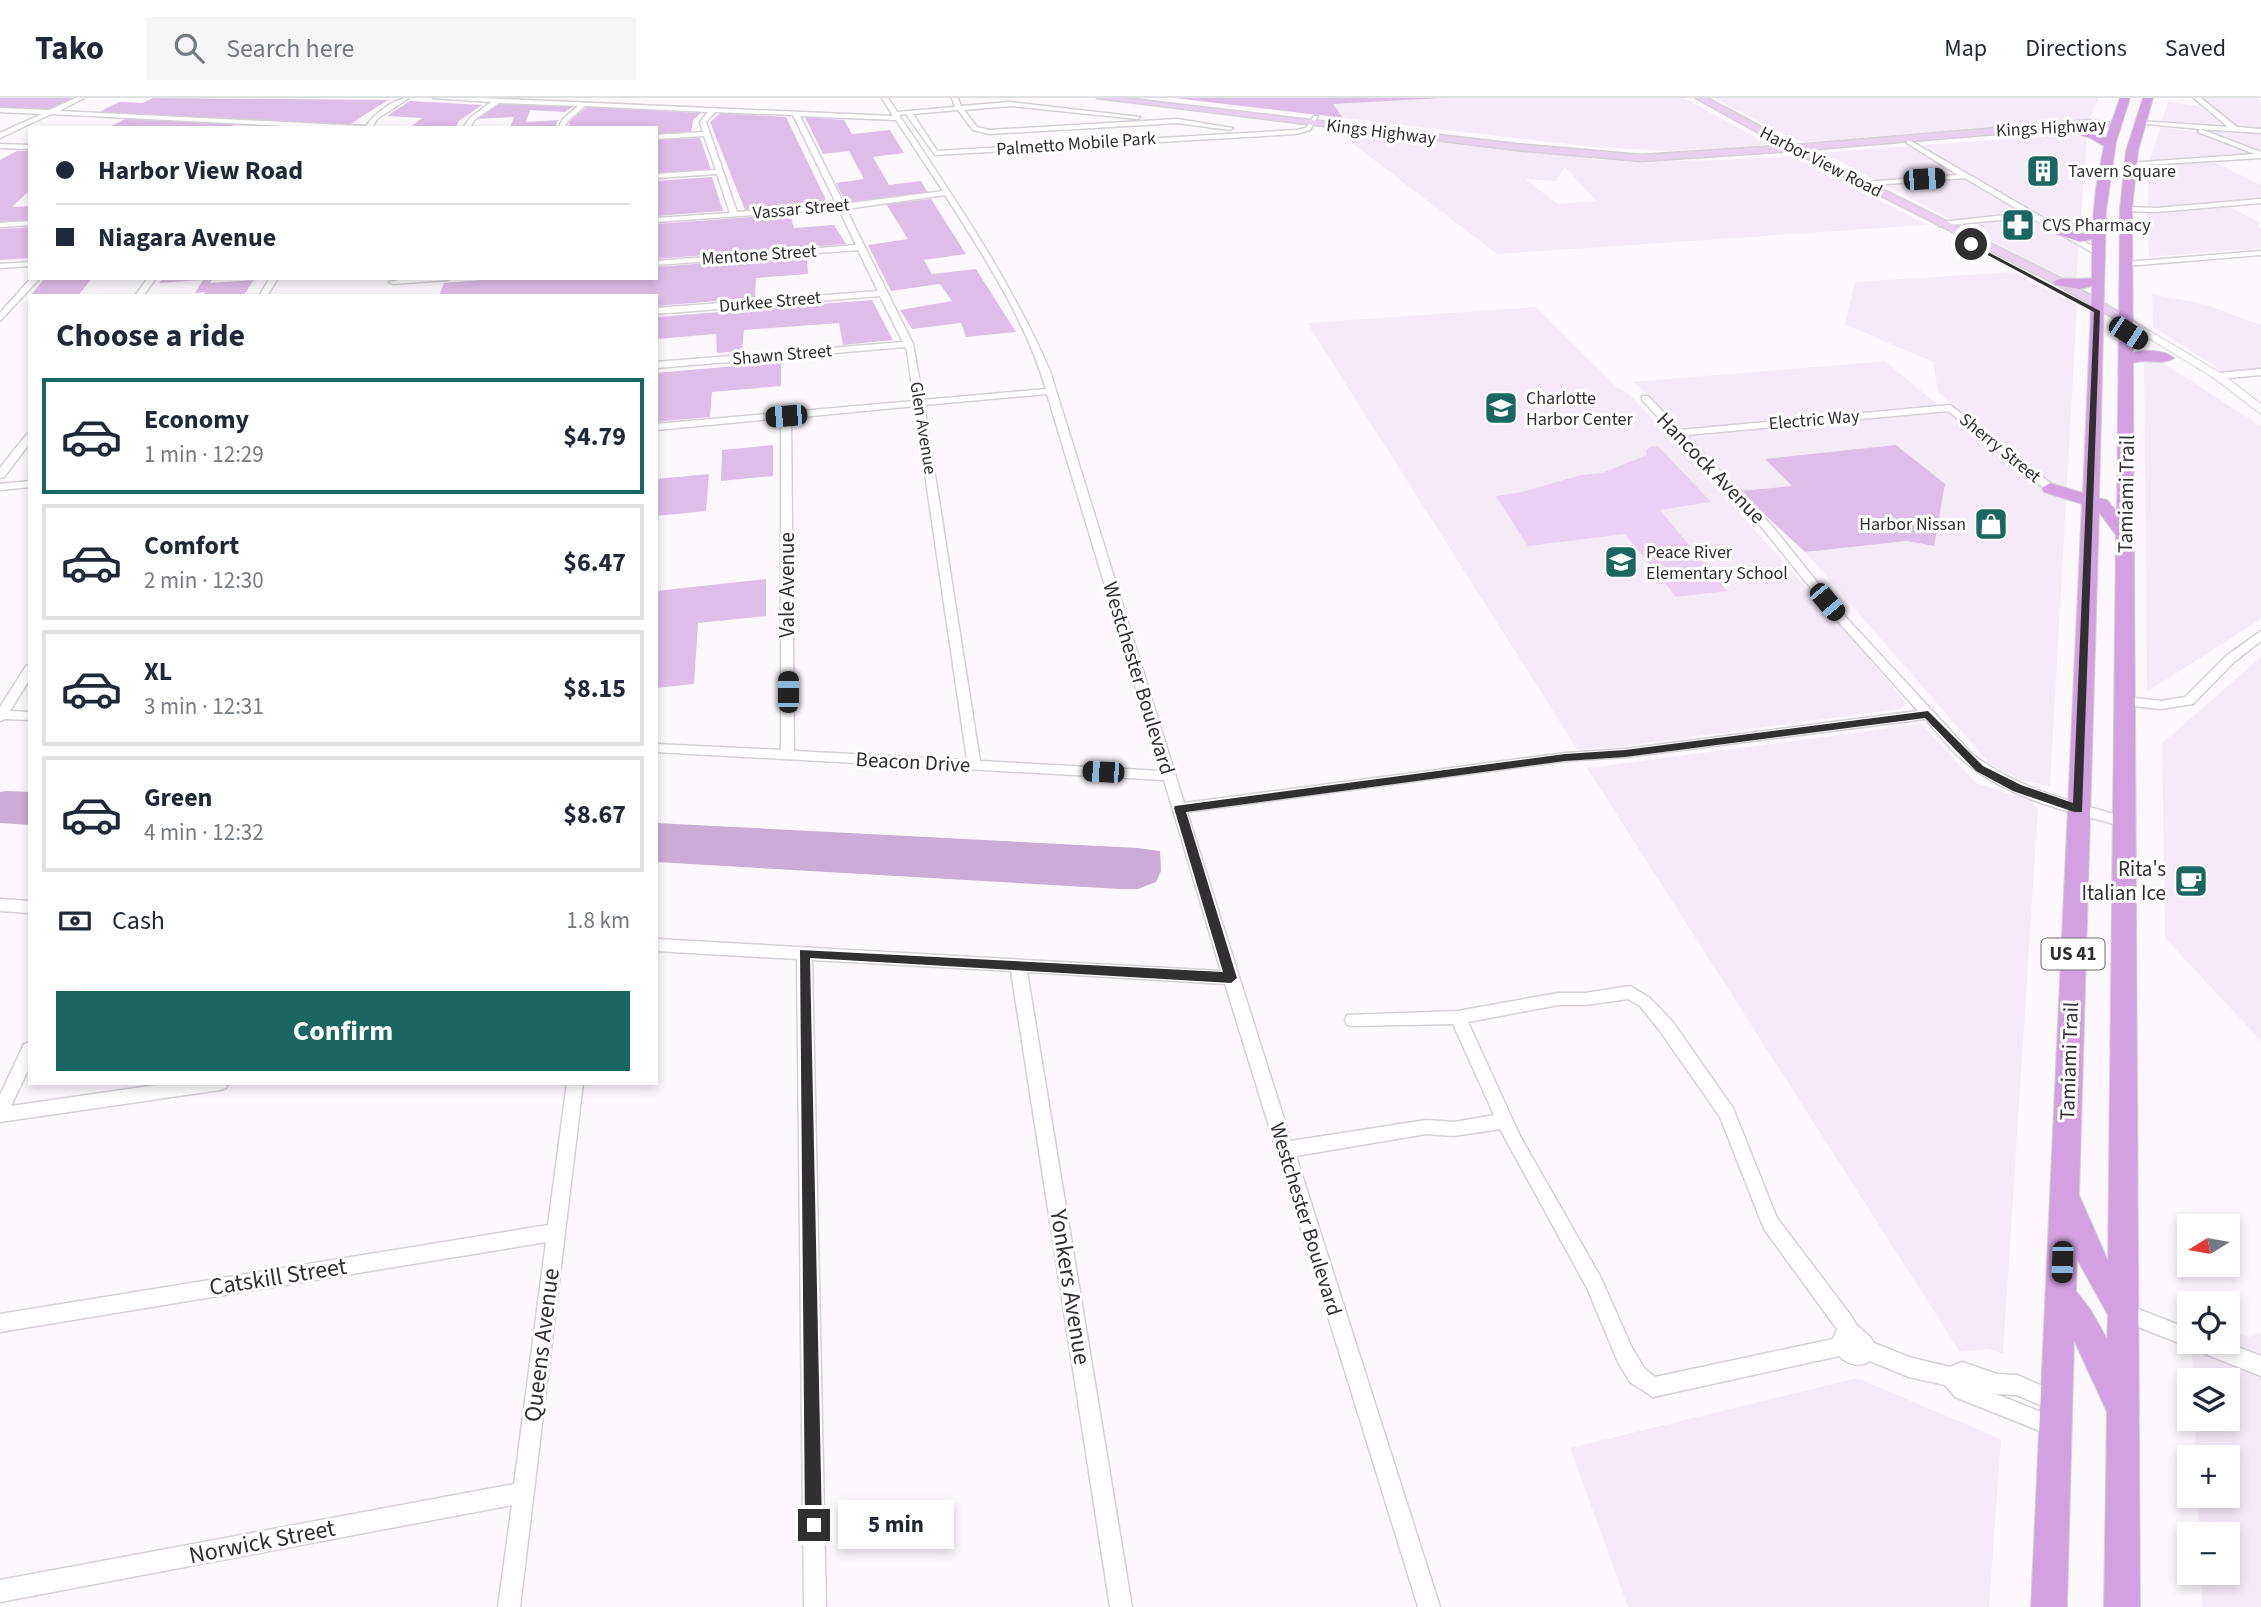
<!DOCTYPE html>
<meta charset="utf-8">
<style>
body{margin:0;font-family:"Source Sans 3",sans-serif;background:#f6f6f7;color:#1f2937;height:100vh;display:flex;flex-direction:column;font-size:26px;white-space:nowrap}
*{box-sizing:border-box;margin:0}
p{font-size:23px;color:#747a83}
.icon{flex:none;width:38px;height:38px;fill:none;stroke:currentColor;stroke-width:2;stroke-linecap:round;stroke-linejoin:round}
.map{position:relative;flex:1;overflow:hidden}
.details{position:absolute;left:28px;top:196px;width:630px;height:791px;display:flex;flex-direction:column;background:#fff;border-radius:0px;box-shadow:0 4px 10px #0003}
.details>*{flex:none}
.banner{position:absolute;left:28px;top:28px;width:630px;height:154px;border-radius:0px;box-shadow:0 4px 10px #0003;display:grid;align-content:center;height:154px;padding:0 28px;background:#fff}
.needle{width:46px;rotate:259deg}
.controls{position:absolute;left:2177px;top:1116px;display:grid;gap:14px}
.controls a{display:grid;place-items:center;width:63px;height:63px;border-radius:0px;background:#fff;box-shadow:0 4px 10px #0003;font-size:35px}
.end{position:absolute;width:32px;height:32px;margin:-16px;border:9px solid #312f32;background:#fff;box-shadow:0 0 0 4px #fff}
.from{border-radius:50%}
.bubble{position:absolute;height:49px;border-radius:0px;background:#fff;box-shadow:0 4px 10px #0003;font-size:23px;font-weight:700;line-height:49px;text-align:center}
.car{position:absolute;width:21px;height:42px;margin:-21px -10px;border-radius:9px;box-shadow:0 0 5px 2px #0007;background:linear-gradient(#222 24%,#8ab4d8 0 40%,#222 0 76%,#8ab4d8 0 86%,#222 0)}
.banner b{display:flex;align-items:center;gap:24px;height:66px;font-size:26px}
.banner b+b{border-top:2px solid #e0e1e3}
.banner i{width:18px;height:18px;background:#1f2937}
ul{padding:0;list-style:none}
li{display:flex;align-items:center;gap:21px;height:116px;margin:0 14px 10px;padding:0 14px;border:4px solid #e0e1e3;border-radius:0px}
li div{flex:1}
li b{display:block;font-size:26px}
li em{font-style:normal;font-weight:700}
li.current{border-color:#1a6660}
li>.icon{width:63px;height:63px;stroke-width:1.5}
h2{padding:0 28px;font-size:32px;line-height:84px}
.pay{display:flex;align-items:center;gap:18px;height:77px;padding:0 28px;font-size:26px}
.pay p{margin-inline-start:auto}
.action{display:flex;gap:14px;margin-top:auto;padding:14px 28px}
.action a{flex:1;height:80px;border-radius:0px;background:#1a6660;color:#fff;font-size:28px;font-weight:700;line-height:80px;text-align:center}
header{display:flex;align-items:center;gap:42px;box-sizing:border-box;height:98px;padding:0 35px;background:#fff;border-bottom:2px solid #e0e1e3}
header strong{font-size:33px}
nav{display:flex;gap:38px;margin-inline-start:auto;font-size:24px}
.search{width:490px;height:63px;background:#f6f6f7;display:flex;align-items:center;gap:18px;box-sizing:border-box;padding:0 24px;border-radius:0px;color:#747a83;font-size:26px}
.map>svg:first-child{display:block}
</style>
<header>
<strong>Tako</strong>
<div class="search"><svg class="icon" aria-label="search" viewBox="0 0 24 24"><circle cx="10" cy="10" r="6"/><path d="M15 15l6 6"/></svg>Search here</div>
<nav><a>Map</a><a>Directions</a><a>Saved</a></nav>
</header>
<div class="map">
<svg width="2261" height="1509" viewBox="0 0 2261 1509">
<rect width="100%" height="100%" fill="#fdf8fe"/>
<!-- built -->
<path fill="#f5ebf8" fill-rule="evenodd" d="M1443,0H1684L1764,44L1759,48L1670,53L1594,49L1343,20L1332,6Z
M1714,0H2099L2089,22L1805,44L1795,42Z
M2201,0H2258L2261,3V31L2237,30Z
M2168,4L2200,8L2223,28L2161,25Z
M2161,29L2201,35L2253,56L2149,63Z
M2197,30L2261,34V55Z
M2070,36L2087,40L2076,184L2068,183L1826,56L1829,54Z
M1387,37L1604,62L1701,63L1793,58L1928,127L1497,156L1345,40ZM1565,69L1596,103L1558,106L1525,81L1556,83Z
M2214,64L2261,87V101L2148,111V68Z
M2228,108L2261,125L2258,128L2261,130V150L2149,159L2146,115Z
M2014,174L2077,207L2050,689L2016,680L1989,665L1805,454L1907,443L1934,448L1765,361L1792,388L1739,393L1644,293L1632,284L1885,263L1979,341H1993L1938,294L1933,264L1845,226L1855,184Z
M2152,196L2204,206L2261,227V270L2224,274L2153,229Z
M1536,209L1617,289L1628,295L1673,342L1837,523L1907,606L1899,611L1608,650L1577,651L1307,225Z
M2153,263L2165,266L2261,328V521L2147,594L2144,265Z
M2261,559V943L2165,840L2162,645Z
M1922,626L1976,685L2030,703L2038,711L2003,1256L1988,1251L1960,1254L1587,670Z
M2228,1231L2248,1239L2261,1235V1509H2202L2201,1475H2228V1437H2199L2198,1398H2228V1360H2196L2195,1321H2228V1283H2193L2192,1244H2228Z
M1857,1280L2001,1341L1989,1509H1628L1570,1350Z"/>
<!-- green -->
<path fill="#eccff5" d="M1658,348L1711,404L1660,412L1727,493L1676,499L1625,436L1528,448L1496,398L1522,394L1581,377L1602,375L1647,357L1646,353L1650,349Z"/>
<!-- forest -->
<path fill="#dfbde9" d="M0,0H75L49,12L0,10Z
M153,0L388,2L349,27L99,14L119,4L142,5Z
M1174,0H1443L1333,6L1343,20Z
M410,3L482,7L459,23L455,30H409L422,20L387,18Z
M500,5L572,9L565,14L530,12L526,24L558,22L555,30H510L514,19L476,21Z
M587,9L701,15L693,22L691,35L656,37V30H568L570,23Z
M721,15L786,19L828,106L745,112L710,24Z
M805,19L844,22L852,36L890,32L904,55L873,59L889,87L921,83L928,95L846,105L836,85L864,81L849,53L823,56Z
M125,21L235,26L229,30H108Z
M700,40L711,72L656,75V42Z
M17,53H30V92L12,109L30,108V122L0,124V62Z
M712,79L723,113L656,118V83Z
M931,101L966,156L924,162L932,176L976,171L1016,234L966,239L961,225L912,231L900,212L952,203L940,186L891,193L868,147L908,141L886,106Z
M790,116L794,130L834,127L846,146L656,161V126Z
M30,129V160L0,162V131Z
M807,157L808,176L756,180L755,200L656,208V198H439L444,185L507,180H656V169Z
M45,180H92L78,198H30Z
M163,180H213L210,185L254,182L243,198H204L205,194L195,195L203,182L159,185Z
M872,202L893,242L843,247L839,225L744,232L742,253L717,255L716,236L656,241V219Z
M781,264V288L712,294L710,319L656,324V275Z
M773,347V378L721,383L722,352Z
M1896,347L1945,386L1934,448L1907,443L1805,454L1739,393L1792,388L1765,361Z
M709,376L706,413L656,418V381Z
M766,481V518L698,525L694,586L656,590V493Z"/>
<!-- water -->
<path fill="#ccabd7" d="M6,693L30,694V727L0,725V694Z
M656,725L1138,750L1160,753L1161,773L1156,784L1138,791H1120L656,764Z"/>
<g fill="none" stroke-linecap="round" stroke-linejoin="round">
<defs>
<path id="minor" d="M76,0H84L59,13L366,28C375,16 394,0 409,0L377,21L372,30H322L51,16L0,40V35L42,16L0,14V10L49,12Z
M433,0H480L893,18L882,0H888L897,14L955,9L952,0H958L961,8L1010,4L1140,19L1137,21L1010,8L964,12L977,29L989,32L1177,21L1233,30L1230,32L1177,25L989,36L973,32L958,12L913,16L937,53L1296,32L1306,30L1314,18H1318L1310,32L1296,36L935,57L906,16L899,17C954,100 1010,181 1050,273L1184,705L1565,655L1625,651L1918,613L1834,519L1764,432L1642,302V298H1648L1680,332L1950,307L2054,388V392H2046L1948,313L1686,337L1772,428L1842,515L1972,656C2019,692 2074,704 2130,721L2132,724L2130,727L2125,729C2070,714 2011,702 1965,664C1950,652 1938,635 1925,621L1625,659L1565,663L1187,714L1291,1043L1426,1022L1454,1024L1494,1017L1453,926L1353,928L1347,927L1345,922L1347,917L1458,913L1558,895H1585L1630,888L1650,900L1672,923L1733,1010L1777,1120L1852,1219C1856,1231 1869,1234 1874,1245L1909,1259L1950,1269L1962,1264L1997,1276L2017,1277L2063,1297L2066,1304L2063,1311L2056,1314L2017,1297L1997,1296L1988,1293L2062,1322L2065,1329L2062,1336L2055,1339L1955,1299L1945,1287L1909,1279L1870,1263C1859,1270 1849,1267 1839,1258L1653,1299L1630,1284L1618,1264L1587,1190L1500,1031L1454,1038L1426,1036L1296,1058L1440,1509H1418L1225,886L1027,874L1132,1509H1110L1011,873L812,862L826,1509H804L797,861L656,853V841L1221,873L1164,682L656,654V646L781,652V320L656,332V326L914,303L907,252L905,249L656,270V264L903,244L880,198L656,216V210L878,193L858,152L656,167V163L856,147L839,111L656,124V120L730,115L717,76L656,80V76L716,72L704,38L656,41V37L703,34L700,24L708,14L585,8L568,23L564,30H558L563,21L578,8L499,5L474,22L470,30H463L470,20L491,4ZM715,14L793,17L837,107L737,114L706,24ZM800,18L896,22L943,93L844,106ZM945,97C984,158 1025,221 1046,291L923,302L913,246L846,111ZM1047,296L1161,673L980,663L924,307ZM915,308L967,662L794,653L791,320ZM1628,901L1640,908L1660,933L1720,1019L1764,1131L1837,1231L1833,1241L1655,1279L1644,1270L1632,1250L1600,1178L1520,1038L1468,924L1558,907H1585Z
M2194,0H2201L2237,29L2261,31V35L2200,31L2261,54V60L2127,68L2129,65L2255,56L2198,34L2200,31L2136,25L2139,23L2228,29Z
M1907,43H1911L2102,154L2095,156L2030,119L1939,128L1938,126L1942,124L2024,115L1965,80L1861,88L1864,84L1958,77L1907,45Z
M0,46L30,47V51L0,50Z
M2261,101V105L2156,114L2126,113L2122,111L2126,109L2156,110Z
M30,123V127L0,129V125Z
M2261,153V157L2126,168L2122,166L2126,164Z
M30,164V168L0,170V166Z
M31,180H40L0,223V215Z
M148,180H156L143,198H135Z
M270,180H278L267,198H259Z
M410,180H451L447,182L393,186L389,184Z
M2261,271V277L2218,281L2213,278L2218,275Z
M30,335V345L4,379L0,380V370L27,336Z
M30,383V389L0,392V386Z
M2261,533V543L2234,564L2193,606L2161,611L2125,607L2119,603L2125,599L2161,603L2185,599L2226,558Z
M30,567V581L10,613L30,614V622L5,621L0,623V609L26,568Z
M0,801L30,803V815L0,813Z
M30,944V968L11,1008L170,985H228L226,990L220,992L0,1024V997L24,946Z
M567,985H583L520,1509H498L512,1407L0,1504V1482L514,1386L546,1144L0,1234V1216L548,1127Z
M2123,1205L2189,1231V1244H2225L2261,1258V1278L2193,1251L2192,1248L2189,1249L2116,1220L2114,1214L2116,1208Z"/>
<path id="tertiary" d="M2128,220L2222,276L2261,306V316L2214,280L2124,225V221Z"/>
<path id="secondary" d="M1097,0H1123L1516,46L1641,57L1782,48L1696,0H1707L1795,47L2092,22L2120,26L2118,28H2092L1804,52L2064,182L2134,223L2124,226L2056,186L1792,53L1641,63L1516,52Z"/>
<path id="primary" d="M2120,0H2130L2116,44L2106,113L2099,400L2107,402L2117,414L2120,111L2126,53L2143,0H2153L2138,53L2132,111L2133,255C2145,251 2165,252 2174,260C2164,268 2146,260 2133,265L2140,1509H2104L2107,1314L2074,1242L2067,1509H2031L2082,406L2044,394L2042,390L2050,385L2083,395L2092,188L2080,191L2055,187L2053,184C2062,177 2080,183 2092,180V141L2080,144L2057,136L2063,132L2080,136L2092,133L2096,90L2104,48L2090,40L2062,31L2067,28L2106,40ZM2099,414L2116,437L2108,1163L2079,1097ZM2077,1161L2108,1217L2107,1241L2090,1211L2076,1193Z"/>
</defs>
<!-- minor casing -->
<use href="#minor" stroke="#d4d0d6" stroke-width="3"/>
<!-- tertiary casing -->
<use href="#tertiary" stroke="#d4d0d6" stroke-width="2"/>
<!-- secondary casing -->
<use href="#secondary" stroke="#d4d0d6" stroke-width="3"/>
<!-- primary casing -->
<use href="#primary" stroke="#d6d5d6" stroke-width="2"/>
<!-- minor -->
<use href="#minor" fill="#fff" fill-rule="evenodd"/>
<!-- tertiary -->
<use href="#tertiary" fill="#fff" fill-rule="evenodd"/>
<!-- secondary -->
<use href="#secondary" fill="#e9d0f0" fill-rule="evenodd"/>
<!-- primary -->
<use href="#primary" fill="#d3a1e2" fill-rule="evenodd"/>
</g>
<!-- route -->
<path fill="#312f32" d="M1969,144L2100,213L2082,714H2074L2013,693L1976,673L1925,620L1625,659L1565,663L1186,714L1237,880L1231,885L810,860L822,1427L820,1433L814,1436L808,1433L805,1427L800,852L1223,874L1174,710L1175,708L1565,656L1625,652L1928,613L1983,668L2021,687L2073,705L2094,214L1969,147Z"/>
<!-- icons -->
<defs>
<symbol id="building-square" viewBox="-11 -11 22 22"><rect x="-9" y="-9" width="18" height="18" rx="4" fill="#1a6660" stroke="#fff"/><path d="M-4-6H4V6H1V3H-1V6H-4ZM-2.5-4.3h1.7v1.8h-1.7ZM.8-4.3h1.7v1.8H.8ZM-2.5-1h1.7V.8h-1.7ZM.8-1h1.7V.8H.8Z" fill="#fff"/></symbol>
<symbol id="pharmacy-square" viewBox="-11 -11 22 22"><rect x="-9" y="-9" width="18" height="18" rx="4" fill="#1a6660" stroke="#fff"/><path d="M-2-6h4v4h4v4h-4v4h-4v-4h-4v-4h4Z" fill="#fff"/></symbol>
<symbol id="school-square" viewBox="-11 -11 22 22"><rect x="-9" y="-9" width="18" height="18" rx="4" fill="#1a6660" stroke="#fff"/><path d="M0-5L7-2L0 1L-7-2ZM-4 1L0 2.5L4 1V4Q0 6-4 4Z" fill="#fff"/></symbol>
<symbol id="shop-square" viewBox="-11 -11 22 22"><rect x="-9" y="-9" width="18" height="18" rx="4" fill="#1a6660" stroke="#fff"/><path d="M-5-2.5h2.3a2.7 3.5 0 0 1 5.4 0H5L5.5 6h-11ZM-1.5-2.5h3a1.5 2.3 0 0 0-3 0Z" fill="#fff"/></symbol>
<symbol id="cafe-square" viewBox="-11 -11 22 22"><rect x="-9" y="-9" width="18" height="18" rx="4" fill="#1a6660" stroke="#fff"/><path d="M-5.5-4.5H6V0H3Q3 3.5 0 3.5H-2.5Q-5.5 3.5-5.5 0ZM3-3.2v2h1.7v-2ZM-6 4.5H4V6H-6Z" fill="#fff"/></symbol>
</defs>
<g fill-rule="evenodd">
<use href="#building-square" x="2024" y="54" width="38" height="38"/>
<use href="#pharmacy-square" x="1999" y="108" width="38" height="38"/>
<use href="#school-square" x="1482" y="291" width="38" height="38"/>
<use href="#shop-square" x="1972" y="407" width="38" height="38"/>
<use href="#school-square" x="1602" y="445" width="38" height="38"/>
<use href="#cafe-square" x="2172" y="764" width="38" height="38"/>
</g>
<g text-anchor="middle" dominant-baseline="central" stroke-width="6" stroke-linejoin="round" paint-order="stroke">
<!-- far-street labels -->
<g font-size="18" fill="#312f32" stroke="#fff">
<text transform="translate(2051 30) rotate(-3)">Kings Highway</text>
<text transform="translate(1381 34) rotate(7)">Kings Highway</text>
<text transform="translate(1076 46) rotate(-4)">Palmetto Mobile Park</text>
<text transform="translate(1821 64) rotate(27)">Harbor View Road</text>
<text transform="translate(801 111) rotate(-5)">Vassar Street</text>
<text transform="translate(759 157) rotate(-4)">Mentone Street</text>
<text transform="translate(770 204) rotate(-5)">Durkee Street</text>
<text transform="translate(782 257) rotate(-5)">Shawn Street</text>
<text transform="translate(1814 322) rotate(-5)">Electric Way</text>
<text transform="translate(923 330) rotate(81)">Glen Avenue</text>
<text transform="translate(2000 350) rotate(39)">Sherry Street</text>
</g>
<!-- far-poi labels -->
<g font-size="18" fill="#312f32" stroke="#fff" text-anchor="start">
<text x="2068" y="73">Tavern Square</text>
<text x="2042" y="127">CVS Pharmacy</text>
<text x="1526" y="300">Charlotte<tspan x="1526" dy="21">Harbor Center</tspan></text>
<text x="1966" y="426" text-anchor="end">Harbor Nissan</text>
<text x="1646" y="454">Peace River<tspan x="1646" dy="21">Elementary School</tspan></text>
</g>
<!-- shield labels -->
<rect fill="#fff" stroke="#6f6d70" stroke-width="2" x="2041.5" y="840.5" width="63" height="31" rx="5"/>
<g font-size="19" font-weight="bold" fill="#312f32">
<text x="2073" y="856">US 41</text>
</g>
<!-- street labels -->
<g font-size="21" fill="#312f32" stroke="#fff">
<text transform="translate(1711 370) rotate(46)">Hancock Avenue</text>
<text transform="translate(2126 396) rotate(-89)">Tamiami Trail</text>
<text transform="translate(787 487) rotate(-90)">Vale Avenue</text>
<text transform="translate(1139 580) rotate(73)">Westchester Boulevard</text>
<text transform="translate(913 664) rotate(3)">Beacon Drive</text>
<text transform="translate(2069 963) rotate(-88)">Tamiami Trail</text>
<text transform="translate(1306 1121) rotate(73)">Westchester Boulevard</text>
</g>
<!-- poi labels -->
<g font-size="21" fill="#312f32" stroke="#fff" text-anchor="end">
<text x="2166" y="771">Rita's<tspan x="2166" dy="24">Italian Ice</tspan></text>
</g>
<!-- near-street labels -->
<g font-size="24" fill="#312f32" stroke="#fff">
<text transform="translate(278 1179) rotate(-9)">Catskill Street</text>
<text transform="translate(1070 1189) rotate(81)">Yonkers Avenue</text>
<text transform="translate(542 1247) rotate(-83)">Queens Avenue</text>
<text transform="translate(262 1444) rotate(-11)">Norwick Street</text>
</g>
</g>
</svg>
<div class="controls">
<a><svg class="needle" viewBox="-14 -14 28 28"><path d="M0-13l5 13h-10z" fill="#e53935"/><path d="M0 13l5-13h-10z" fill="#747a83"/></svg></a>
<a><svg class="icon" aria-label="locate" viewBox="0 0 24 24"><circle cx="12" cy="12" r="6"/><path d="M12 2v4M12 18v4M2 12h4M18 12h4"/></svg></a>
<a><svg class="icon" aria-label="layers" viewBox="0 0 24 24"><path d="M12 4l9 5-9 5-9-5zM3 14l9 5 9-5"/></svg></a>
<a>+</a>
<a>−</a>
</div>
<i class="end from" style="left:1971px;top:146px"></i>
<i class="end" style="left:814px;top:1427px"></i>
<div class="bubble" style="left:838px;top:1402px;width:116px">5 min</div>
<i class="car" style="left:1924px;top:81px;rotate:86deg"></i>
<i class="car" style="left:2128px;top:235px;rotate:123deg"></i>
<i class="car" style="left:786px;top:318px;rotate:265deg"></i>
<i class="car" style="left:1827px;top:504px;rotate:140deg"></i>
<i class="car" style="left:788px;top:594px;rotate:0deg"></i>
<i class="car" style="left:1103px;top:674px;rotate:273deg"></i>
<i class="car" style="left:2062px;top:1164px;rotate:182deg"></i>
<div class="banner">
<b><i class="from"></i>Harbor View Road</b>
<b><i></i>Niagara Avenue</b>
</div>
<section class="details">
<h2>Choose a ride</h2>
<ul>
<li class="current"><svg class="icon" aria-label="car" viewBox="0 0 24 24"><path d="M5 17H2v-5l4-1 3-4h7l3 4 3 1v5h-3M9 17h6M6 11h13"/><circle cx="7" cy="17" r="2"/><circle cx="17" cy="17" r="2"/></svg><div><b>Economy</b><p>1 min · 12:29</p></div><em>$4.79</em></li>
<li><svg class="icon" aria-label="car" viewBox="0 0 24 24"><path d="M5 17H2v-5l4-1 3-4h7l3 4 3 1v5h-3M9 17h6M6 11h13"/><circle cx="7" cy="17" r="2"/><circle cx="17" cy="17" r="2"/></svg><div><b>Comfort</b><p>2 min · 12:30</p></div><em>$6.47</em></li>
<li><svg class="icon" aria-label="car" viewBox="0 0 24 24"><path d="M5 17H2v-5l4-1 3-4h7l3 4 3 1v5h-3M9 17h6M6 11h13"/><circle cx="7" cy="17" r="2"/><circle cx="17" cy="17" r="2"/></svg><div><b>XL</b><p>3 min · 12:31</p></div><em>$8.15</em></li>
<li><svg class="icon" aria-label="car" viewBox="0 0 24 24"><path d="M5 17H2v-5l4-1 3-4h7l3 4 3 1v5h-3M9 17h6M6 11h13"/><circle cx="7" cy="17" r="2"/><circle cx="17" cy="17" r="2"/></svg><div><b>Green</b><p>4 min · 12:32</p></div><em>$8.67</em></li>
</ul>
<div class="pay"><svg class="icon" aria-label="cash" viewBox="0 0 24 24"><path d="M3 7h18v10H3z"/><circle cx="12" cy="12" r="2"/></svg>Cash<p>1.8 km</p></div>
<div class="action"><a>Confirm</a></div>
</section>
</div>
